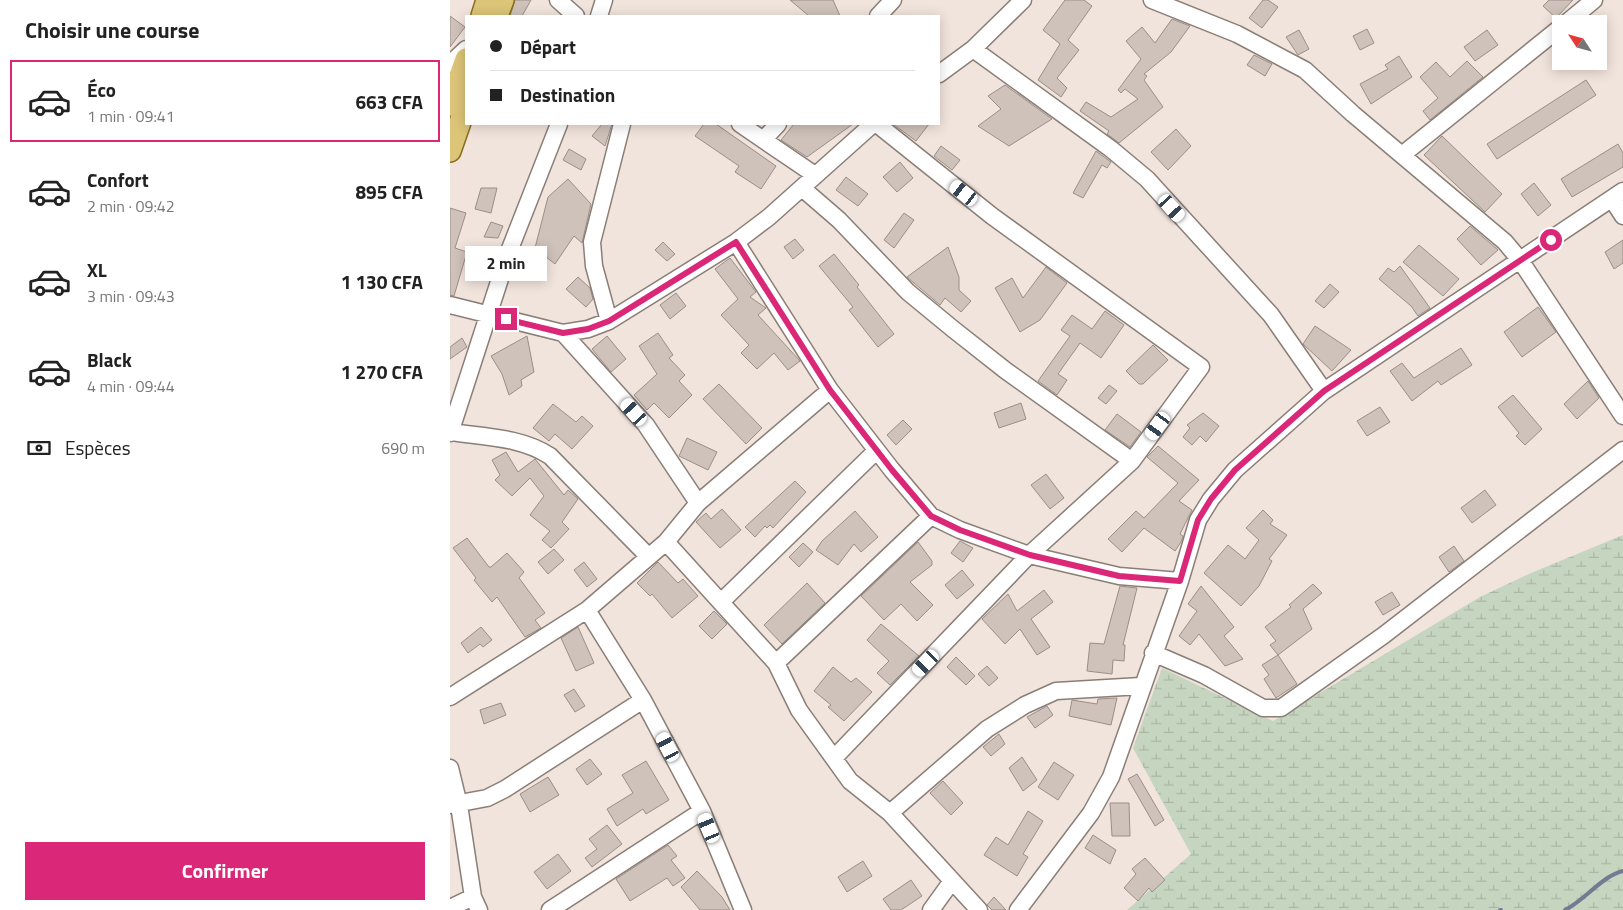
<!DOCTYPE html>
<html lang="fr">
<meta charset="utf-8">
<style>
body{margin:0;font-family:"Titillium Web",sans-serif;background:#f2f2f2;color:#222;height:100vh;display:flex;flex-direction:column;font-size:19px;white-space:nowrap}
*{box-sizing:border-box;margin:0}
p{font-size:16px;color:#767676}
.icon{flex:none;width:28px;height:28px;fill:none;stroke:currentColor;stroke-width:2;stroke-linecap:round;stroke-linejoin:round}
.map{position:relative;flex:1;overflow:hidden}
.details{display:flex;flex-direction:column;background:#fff;width:450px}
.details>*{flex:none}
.hud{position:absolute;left:15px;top:15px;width:475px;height:110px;border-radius:0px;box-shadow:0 2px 12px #0003;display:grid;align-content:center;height:110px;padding:0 25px;background:#fff}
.needle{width:32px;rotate:306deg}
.controls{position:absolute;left:1102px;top:15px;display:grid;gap:10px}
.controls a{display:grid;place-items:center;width:55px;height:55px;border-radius:0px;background:#fff;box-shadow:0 2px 12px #0003;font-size:25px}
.end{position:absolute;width:22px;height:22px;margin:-11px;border:6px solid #db2777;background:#fff;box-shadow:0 0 0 2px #fff}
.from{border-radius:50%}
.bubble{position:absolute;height:35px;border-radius:0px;background:#fff;box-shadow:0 2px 12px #0003;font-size:16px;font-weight:700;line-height:35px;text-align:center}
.car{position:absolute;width:15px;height:30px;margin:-15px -8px;border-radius:6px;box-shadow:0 0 4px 1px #0007;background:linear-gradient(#fff 24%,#345 0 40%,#fff 0 76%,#345 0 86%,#fff 0)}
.hud b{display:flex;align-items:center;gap:18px;height:48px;font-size:19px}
.hud b+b{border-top:1px solid #e0e0e0}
.hud i{width:12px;height:12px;background:#222}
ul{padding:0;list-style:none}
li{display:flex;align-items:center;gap:15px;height:82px;margin:0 10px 8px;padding:0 15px;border:2px solid transparent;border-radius:0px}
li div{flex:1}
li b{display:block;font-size:19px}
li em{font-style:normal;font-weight:700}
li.current{border-color:#db2777}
li>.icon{width:45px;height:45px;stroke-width:1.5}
h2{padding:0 25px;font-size:22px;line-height:60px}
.pay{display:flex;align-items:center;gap:12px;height:55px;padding:0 25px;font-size:19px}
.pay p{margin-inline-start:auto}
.action{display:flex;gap:10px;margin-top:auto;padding:10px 25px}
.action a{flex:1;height:58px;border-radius:0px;background:#db2777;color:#fff;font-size:20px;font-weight:700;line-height:58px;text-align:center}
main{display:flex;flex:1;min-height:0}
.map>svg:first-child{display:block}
</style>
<main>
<section class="details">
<h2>Choisir une course</h2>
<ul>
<li class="current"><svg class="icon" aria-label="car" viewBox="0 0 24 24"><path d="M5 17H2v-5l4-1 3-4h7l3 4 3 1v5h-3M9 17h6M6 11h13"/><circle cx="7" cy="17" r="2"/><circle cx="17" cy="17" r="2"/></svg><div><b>Éco</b><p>1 min · 09:41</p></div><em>663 CFA</em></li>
<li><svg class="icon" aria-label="car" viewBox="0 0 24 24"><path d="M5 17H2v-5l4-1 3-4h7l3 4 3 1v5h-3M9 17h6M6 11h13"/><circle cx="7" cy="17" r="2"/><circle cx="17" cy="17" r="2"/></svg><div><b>Confort</b><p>2 min · 09:42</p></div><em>895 CFA</em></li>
<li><svg class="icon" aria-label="car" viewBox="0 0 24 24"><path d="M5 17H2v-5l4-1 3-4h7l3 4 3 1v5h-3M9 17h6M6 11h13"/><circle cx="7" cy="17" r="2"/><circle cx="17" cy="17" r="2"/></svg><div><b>XL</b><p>3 min · 09:43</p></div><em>1 130 CFA</em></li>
<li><svg class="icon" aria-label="car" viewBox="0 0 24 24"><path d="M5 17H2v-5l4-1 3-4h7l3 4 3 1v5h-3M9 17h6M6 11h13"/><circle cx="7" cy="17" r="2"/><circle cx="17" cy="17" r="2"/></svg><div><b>Black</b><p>4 min · 09:44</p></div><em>1 270 CFA</em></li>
</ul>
<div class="pay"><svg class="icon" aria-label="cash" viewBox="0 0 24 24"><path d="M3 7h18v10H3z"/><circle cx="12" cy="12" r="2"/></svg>Espèces<p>690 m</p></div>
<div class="action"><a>Confirmer</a></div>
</section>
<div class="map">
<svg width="1173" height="910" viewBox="0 0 1173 910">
<defs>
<pattern id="wetland-marsh" width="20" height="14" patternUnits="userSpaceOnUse" patternTransform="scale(1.25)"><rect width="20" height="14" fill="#c6d5c0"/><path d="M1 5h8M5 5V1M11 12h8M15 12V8" fill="none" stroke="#aab6a4"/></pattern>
</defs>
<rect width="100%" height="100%" fill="#f1e4dc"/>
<!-- wetland -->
<path fill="url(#wetland-marsh)" d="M1173,535V910H677L741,854L683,748L712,668L823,721L1030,597L1081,573Z"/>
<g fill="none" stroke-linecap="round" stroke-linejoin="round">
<!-- stream -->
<path stroke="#717b91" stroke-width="4" d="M1050,910H1051
M1115,910C1135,900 1152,876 1173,871"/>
</g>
<!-- building -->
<path fill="#cfc2ba" stroke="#9a8e87" d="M65,0H81L72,16H60Z
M340,0H383L390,16H359Z
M615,0H634L642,6L618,40L629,50L607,78L617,88L611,97L588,80L610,44L593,30Z
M813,0H818L828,7L812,28L799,18Z
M1099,0H1123L1106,18L1093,6Z
M0,16L15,27L0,47Z
M722,19L740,26L721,52L694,74L697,76L694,80L713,107L669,143L657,134L659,131L630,111L636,102L661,117L688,99L675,89L671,93L668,90L691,59L676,41L692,27L705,43Z
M917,29L924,43L910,50L903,36Z
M849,30L859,49L848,55L836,37Z
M1037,30L1048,45L1025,61L1014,47Z
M804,55L822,64L815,76L797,65Z
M949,56L962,77L921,104L910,84L938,69L935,65Z
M1017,61L1033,77L980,120L973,111L988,98L970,77L986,62L1000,77Z
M1136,80L1146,95L1047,159L1037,144Z
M555,85L602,119L559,146L528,126L551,109L538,96Z
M152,124H162L155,146L142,136Z
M254,124H266L326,166L311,189L285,172L289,166L245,136Z
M344,124H403L357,157L331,140Z
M443,124H479L466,141Z
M726,129L741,146L718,170L701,152Z
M992,136L1052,194L1035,212L974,155Z
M1168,144L1173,153V167L1122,197L1111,179Z
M491,146L510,160L502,170L484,156Z
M119,149L136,159L131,170L113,160Z
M646,151L661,162L657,168L652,165L633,198L623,193Z
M450,162L463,178L447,192L433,177Z
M396,177L418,194L408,206L386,190Z
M118,179L141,204L132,243L124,236L105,264L85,248L98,197Z
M1084,183L1101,205L1088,216L1071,194Z
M31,188H47L41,213L25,209Z
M0,208L16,213L5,248L17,252L4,296L0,295Z
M454,213L464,220L444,248L434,240Z
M41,222L53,226L48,238L34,237Z
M1020,226L1048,250L1031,265L1007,239Z
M345,239L354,250L343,259L334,247Z
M1173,240V263L1164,269L1155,252Z
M213,242L225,254L217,261L205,250Z
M969,245L1009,279L993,296L953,262Z
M498,247L509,277V290L521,301L511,312L495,298L490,305L457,277Z
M384,254L409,285L407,287L444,334L428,347L399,310L403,307L369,266Z
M280,258L306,292L300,297L316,308L308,315L350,361L338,370L324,353L307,369L291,353L299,345L271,315L288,299L265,269Z
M950,266L980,308L968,316L961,306L929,279L938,268L944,272Z
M596,267L617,283L590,320L570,332L545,288L562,278L573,298Z
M128,277L140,288L143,299L136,307L116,289Z
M880,284L889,292L874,308L865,301Z
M226,293L236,306L220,319L210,305Z
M1088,307L1106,332L1072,357L1054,332Z
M655,311L674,325L651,358L630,343L608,374L617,380L607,395L588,381L620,336L611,330L622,315L642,329Z
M865,326L901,350L882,371L853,344Z
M208,333L223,355L219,358L235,375L229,381L242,395L219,418L204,403L197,410L184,395L207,374L189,346Z
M77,336L84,372L71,380L72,386L59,395L52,374L41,356Z
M157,336L176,359L161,372L142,349Z
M12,338L17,347L0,359V347Z
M703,345L718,360L693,384H689L676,371Z
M1011,348L1022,365L991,385L988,381L962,401L940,371L952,363L964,378Z
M1138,381L1149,398L1127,419L1114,404Z
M269,384L312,428L296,444L253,399Z
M659,385L667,391L656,404L648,398Z
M1063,395L1092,429L1075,445L1066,436L1069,433L1048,407Z
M571,403L576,419L549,428L544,413Z
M103,404L126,422L132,416L143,426L122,449L105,434L99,441L83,428Z
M930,407L940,422L917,436L907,421Z
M753,413L769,426L756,442L750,436L742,445L733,437L740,428L737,425Z
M667,414L691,432L680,447L655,430Z
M453,420L462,429L446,445L437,435Z
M237,438L267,452L258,470L229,456Z
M708,446L749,480L729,501L742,510L730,534L733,536L731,542L725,551L694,528L672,552L658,539L686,511L694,518L728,483L697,457Z
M56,452L68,472L85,459L114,495L118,490L128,499L112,522L119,529L101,548L92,540L100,531L80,515L94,496L80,478L62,496L45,480L50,475L42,460Z
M596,474L614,498L600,509L581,485Z
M345,481L356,492L323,528L320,525L317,528L315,526L305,537L295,527Z
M1035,490L1046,505L1022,523L1011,508Z
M272,509L291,530L270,548L246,522L256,513L261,519Z
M813,510L823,520L820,524L837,535L819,559L822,561L809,586L791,606L754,573L778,545L795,559L809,540L796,528Z
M405,511L428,537L411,552L404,544L388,565L366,550L372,541Z
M17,538L39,567H41L57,553L74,572L69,578L95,613L85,620L91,628L75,637L47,597L42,602L24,580L26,578L3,548Z
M510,541L523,548L513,562L501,553Z
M468,542L482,561V565L460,582L483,605L467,621L451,604L434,620L411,596Z
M353,543L363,552L349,567L339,557Z
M1004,546L1014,561L999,572L989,557Z
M104,549L114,560L98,574L88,562Z
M134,562L147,579L137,587L124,570Z
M208,562L228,583L233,579L248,596L222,618L202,594L200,596L187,583Z
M512,570L524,585L507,599L495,585Z
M357,583L375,603L332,644L314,625Z
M863,584L872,593L853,609L862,629L828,655L820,645L826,641L815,627L841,607L839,605Z
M670,586L687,588L673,645H675L674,661L663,660L662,674L637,671L640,643L654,644Z
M751,586L784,627L774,636L793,659L775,666L749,634L740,645L729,636L747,611L738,604Z
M594,590L603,602L581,619L600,647L587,655L570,629L555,644L532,619L558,594L567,611Z
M942,592L950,605L933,615L925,602Z
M264,611L277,624L262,639L249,626Z
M431,624L469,656L440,685L427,673L439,661L417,640Z
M31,627L42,640L33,647L30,644L18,653L11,643Z
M128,627L144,663L126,671L111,638Z
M828,655L847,684L826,698L814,679L819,675L812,665Z
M506,657L525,676L516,685L497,667Z
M537,666L548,678L539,686L528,674Z
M383,667L401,682L406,678L422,692L394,721L378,707L381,705L364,691Z
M124,689L135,706L125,712L114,695Z
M667,698L661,725L619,716L622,700L647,704L648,699Z
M51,703L56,715L34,724L30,710Z
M597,706L603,715L585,728L577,717Z
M549,734L555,744L541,756L533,747Z
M572,757L587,780L573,791L559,768Z
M140,759L152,774L137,785L126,769Z
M196,761L219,800L196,814L193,809L167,826L157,809L183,793L172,775Z
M604,762L624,775L608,800L588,787Z
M687,774L714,820L705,826L678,779Z
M98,777L109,795L80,812L70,794Z
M493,781L513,803L501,815L480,793Z
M660,803H679L680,836H662Z
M578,811L593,821L573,854L578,857L567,876L534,855L546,837L558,845Z
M157,825L172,844L142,867L135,858L147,849L139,839Z
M643,835L666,850L660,864L635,848Z
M218,845L227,856L221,860L235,878L223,886L217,878L180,901L166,879Z
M108,854L121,871L97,889L84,872Z
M695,858L715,880L702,892L699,888L688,901L674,888L686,874L682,869Z
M413,861L422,876L397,892L388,877Z
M247,871L272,897L280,910H250L231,887Z
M461,880L472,896L451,910H441L433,899Z
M544,897L556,910H542L537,905Z"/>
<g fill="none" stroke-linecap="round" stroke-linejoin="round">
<defs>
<path id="minor" d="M108,0L126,16
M702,0L787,34L855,70L903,114L1055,242L1070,260L1173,416
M149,16L154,0
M428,16L443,0
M1115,24L1144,0
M523,49L661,149L697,179L821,315L874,391
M0,64L16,49
M489,74L523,49L573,0
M290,124L365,175
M314,139L328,124
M952,155L1111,27
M352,188L389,220L458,292L503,329L555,370L682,461
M1162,199L1173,216
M286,242L380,390L442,470L481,516L510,530L579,555L669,576L730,581
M0,305L113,333L138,329L159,321L286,242L319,217L423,124
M159,321L144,266L142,242L172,124
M113,333L196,425L248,503
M1,432C35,437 71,437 100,456L198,556
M0,433L58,254L109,124
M216,542L326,663L349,710L400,781L440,813L529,910
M271,602L426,451
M137,610L193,700L252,811L293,910
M703,653L754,675L813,708H831L934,635L1173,450
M326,663L481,516
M0,697L137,610L216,542L248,503L380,390
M385,757L579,555L682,461L751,367L542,216L427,124
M0,768L9,805L23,897L29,910
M0,805L37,798L55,789L193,700
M440,813L537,729L575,705L606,691L691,686
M0,908L23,897
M100,910L252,811
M481,910L502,881
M568,910L641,813L661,777L730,581L748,520L761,499L785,470L874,391L1173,191"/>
<path id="major" d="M32,16L37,0
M47,16L53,0
M0,105L16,59
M0,151L16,105"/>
</defs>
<!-- minor casing -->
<use href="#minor" stroke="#8a7e77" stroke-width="19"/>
<!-- major casing -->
<use href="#major" stroke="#896d1a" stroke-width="24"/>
<!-- minor -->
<use href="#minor" stroke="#fff" stroke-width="16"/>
<!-- major -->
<use href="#major" stroke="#dcc478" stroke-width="21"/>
</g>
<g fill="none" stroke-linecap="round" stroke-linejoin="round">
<!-- route -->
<path stroke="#db2777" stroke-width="6" d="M56,319L113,333L138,329L159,321L286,242L380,390L442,470L481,516L510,530L580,555L669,576L730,581L748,520L761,499L785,470L874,391L1101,240"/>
</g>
</svg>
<div class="controls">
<a><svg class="needle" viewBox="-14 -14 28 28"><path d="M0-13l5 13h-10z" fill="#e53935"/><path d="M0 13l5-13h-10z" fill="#767676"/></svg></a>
</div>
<i class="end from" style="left:1101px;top:240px"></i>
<i class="end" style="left:56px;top:319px"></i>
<div class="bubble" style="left:15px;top:246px;width:82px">2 min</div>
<i class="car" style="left:514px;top:193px;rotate:308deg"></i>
<i class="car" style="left:722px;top:208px;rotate:138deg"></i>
<i class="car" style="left:184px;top:412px;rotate:318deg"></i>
<i class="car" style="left:708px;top:426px;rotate:216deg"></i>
<i class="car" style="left:476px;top:663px;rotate:224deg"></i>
<i class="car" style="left:218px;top:747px;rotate:332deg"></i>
<i class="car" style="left:259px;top:828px;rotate:337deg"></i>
<div class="hud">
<b><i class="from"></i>Départ</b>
<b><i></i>Destination</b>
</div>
</div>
</main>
